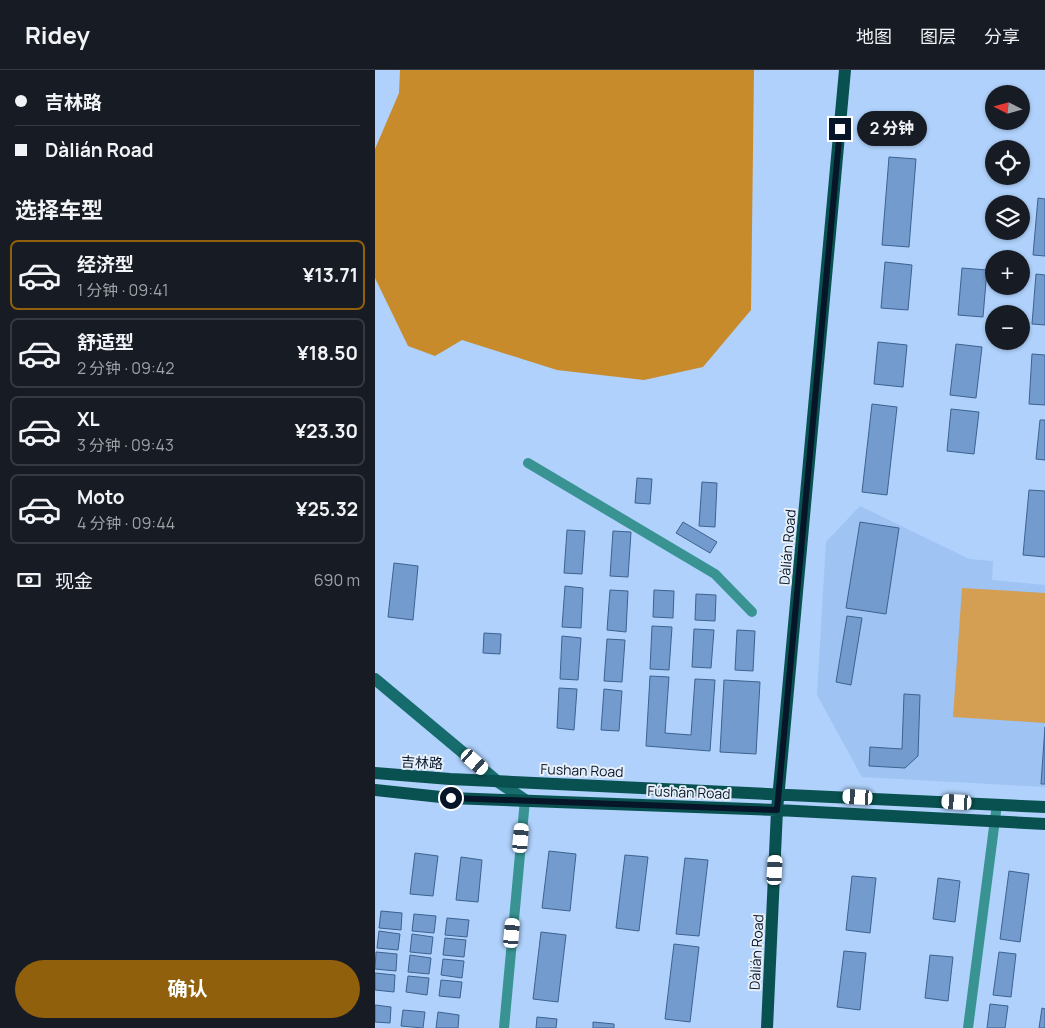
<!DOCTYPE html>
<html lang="zh">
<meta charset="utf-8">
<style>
body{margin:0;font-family:Manrope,"Noto Sans SC",sans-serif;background:#20242c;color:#f1f3f6;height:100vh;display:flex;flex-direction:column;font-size:19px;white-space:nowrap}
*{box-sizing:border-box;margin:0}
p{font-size:16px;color:#9ea1a6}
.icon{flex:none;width:28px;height:28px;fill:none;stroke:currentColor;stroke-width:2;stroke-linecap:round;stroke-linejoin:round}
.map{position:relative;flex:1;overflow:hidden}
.sheet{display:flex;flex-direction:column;background:#171b24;width:375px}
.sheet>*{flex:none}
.top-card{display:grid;align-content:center;height:110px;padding:0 15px;background:#171b24}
.needle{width:32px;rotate:276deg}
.fabs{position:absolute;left:610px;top:15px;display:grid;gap:10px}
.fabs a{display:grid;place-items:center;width:45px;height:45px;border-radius:50%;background:#171b24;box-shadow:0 1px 4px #0004;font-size:25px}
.end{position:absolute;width:22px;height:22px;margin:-11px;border:6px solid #061528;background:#fff;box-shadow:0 0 0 2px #fff}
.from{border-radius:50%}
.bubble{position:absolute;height:35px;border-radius:18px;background:#171b24;box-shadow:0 1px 4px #0004;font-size:16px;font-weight:700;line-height:35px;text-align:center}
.car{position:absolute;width:15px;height:30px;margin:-15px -8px;border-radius:6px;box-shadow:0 0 4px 1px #0007;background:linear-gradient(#fff 24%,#345 0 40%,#fff 0 76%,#345 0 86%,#fff 0)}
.top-card b{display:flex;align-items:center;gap:18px;height:48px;font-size:19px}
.top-card b+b{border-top:1px solid #363941}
.top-card i{width:12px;height:12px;background:#f1f3f6}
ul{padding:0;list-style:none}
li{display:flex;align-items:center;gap:15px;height:70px;margin:0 10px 8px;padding:0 5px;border:2px solid #363941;border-radius:8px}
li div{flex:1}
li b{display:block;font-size:19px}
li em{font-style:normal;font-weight:700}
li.current{border-color:#90600c}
li>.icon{width:45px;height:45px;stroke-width:1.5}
h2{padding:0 15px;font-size:22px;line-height:60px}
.pay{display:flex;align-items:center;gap:12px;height:55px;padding:0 15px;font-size:19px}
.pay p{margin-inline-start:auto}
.cta{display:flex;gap:10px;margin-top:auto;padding:10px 15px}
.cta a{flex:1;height:58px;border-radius:30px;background:#90600c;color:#fff;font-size:20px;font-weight:700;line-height:58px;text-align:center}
header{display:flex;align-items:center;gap:30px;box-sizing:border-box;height:70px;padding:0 25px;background:#171b24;border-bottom:1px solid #363941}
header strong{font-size:24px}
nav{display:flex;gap:28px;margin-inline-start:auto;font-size:18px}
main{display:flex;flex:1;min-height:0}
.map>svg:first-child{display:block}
</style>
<header>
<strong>Ridey</strong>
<nav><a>地图</a><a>图层</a><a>分享</a></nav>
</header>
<main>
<section class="sheet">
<div class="top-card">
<b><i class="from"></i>吉林路</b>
<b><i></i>Dàlián Road</b>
</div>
<h2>选择车型</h2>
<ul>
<li class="current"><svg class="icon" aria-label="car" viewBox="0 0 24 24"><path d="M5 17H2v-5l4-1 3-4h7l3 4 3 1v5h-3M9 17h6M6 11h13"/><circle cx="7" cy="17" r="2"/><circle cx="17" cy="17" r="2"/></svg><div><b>经济型</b><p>1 分钟 · 09:41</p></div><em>¥13.71</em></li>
<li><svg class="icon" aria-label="car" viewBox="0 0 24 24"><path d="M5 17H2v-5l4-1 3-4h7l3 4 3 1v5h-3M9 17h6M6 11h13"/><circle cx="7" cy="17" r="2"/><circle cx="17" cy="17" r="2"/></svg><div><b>舒适型</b><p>2 分钟 · 09:42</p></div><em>¥18.50</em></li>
<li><svg class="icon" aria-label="car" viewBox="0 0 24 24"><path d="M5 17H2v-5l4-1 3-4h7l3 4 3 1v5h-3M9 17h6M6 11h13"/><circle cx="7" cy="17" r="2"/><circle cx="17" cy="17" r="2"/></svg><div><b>XL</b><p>3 分钟 · 09:43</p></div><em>¥23.30</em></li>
<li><svg class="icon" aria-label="car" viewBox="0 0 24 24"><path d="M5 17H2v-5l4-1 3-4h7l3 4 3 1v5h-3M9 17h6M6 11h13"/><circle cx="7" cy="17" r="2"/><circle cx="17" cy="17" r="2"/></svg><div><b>Moto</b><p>4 分钟 · 09:44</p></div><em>¥25.32</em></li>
</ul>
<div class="pay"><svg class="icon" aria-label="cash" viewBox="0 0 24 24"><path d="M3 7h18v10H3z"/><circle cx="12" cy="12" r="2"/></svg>现金<p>690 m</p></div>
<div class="cta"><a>确认</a></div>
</section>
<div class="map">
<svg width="670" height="958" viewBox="0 0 670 958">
<rect width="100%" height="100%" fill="#afd1fb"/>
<!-- built -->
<path fill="#9fc3f2" d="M485,436L594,489L618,491L617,510L670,515V717L487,707L442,625L451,472Z"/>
<!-- green -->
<path fill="#d49f52" d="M587,518L670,523V653L578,647Z"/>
<!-- forest -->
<path fill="#c78b2c" d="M25,0H379L376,240L328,297L269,310L182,300L87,270L60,286L33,276L0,208V79L24,23Z"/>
<!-- building -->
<path fill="#739bcd" stroke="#3c6290" d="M514,87L541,89L534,177L507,175Z
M663,128L670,129V186L658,185Z
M510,192L537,195L533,240L506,238Z
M587,198L612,200L608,247L583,245Z
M661,204L670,205V255L657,254Z
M503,272L532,275L528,317L499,314Z
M581,274L607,277L601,328L575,325Z
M657,284L670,285V335L654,334Z
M497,334L522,337L512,425L487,422Z
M576,339L604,342L599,384L572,381Z
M665,350H670V390L661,389Z
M262,408L277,409L275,434L260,433Z
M327,412L342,413L340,457L324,456Z
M654,420L670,421V487L648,485Z
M308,452L342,472L335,483L301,463Z
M485,452L524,458L511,544L471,538Z
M192,460L210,461L207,504L189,503Z
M238,461L256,462L253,507L235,506Z
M19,493L43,496L38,550L13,547Z
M190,516L208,518L206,558L187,557Z
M235,520L253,521L251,562L232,560Z
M279,520L299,521L298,548L278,547Z
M321,524L341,525L340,551L320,550Z
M472,546L487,548L476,615L461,612Z
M277,556L297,557L294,600L275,599Z
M319,559L339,560L336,598L317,597Z
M362,560L380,561L378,601L360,600Z
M109,563L126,564L125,584L108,583Z
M187,566L206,568L203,610L185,609Z
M232,569L250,570L247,612L229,611Z
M275,606L294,607L290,663L316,665L320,609L340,610L335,681L271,676Z
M349,610L385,612L381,684L345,682Z
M184,618L202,619L199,660L182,658Z
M229,619L247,621L244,661L226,660Z
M529,624L545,625L543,686L530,698L494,696L495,677L527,679Z
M670,657V714H666Z
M174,781L201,784L195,841L167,838Z
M40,783L63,786L58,826L35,824Z
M250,785L273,787L264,861L241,858Z
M86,787L107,790L103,832L81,830Z
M310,788L333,790L324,866L301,864Z
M634,801L654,804L645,872L625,869Z
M477,806L501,808L495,863L471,860Z
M563,808L585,811L580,852L558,849Z
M6,841L27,843L26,860L4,858Z
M39,844L61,846L59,863L37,861Z
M72,848L94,850L92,867L70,865Z
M4,861L25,864L23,880L2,878Z
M166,862L191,865L183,932L158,929Z
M37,864L58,867L56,884L35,882Z
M70,868L91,870L89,887L68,885Z
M299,874L324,877L315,952L290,949Z
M469,881L491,883L485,940L462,937Z
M1,882L22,884L21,901L0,899Z
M624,882L641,884L636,927L618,925Z
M35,885L56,888L54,904L33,902Z
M555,885L578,887L573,931L550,928Z
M68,889L89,891L87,908L66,905Z
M0,903L20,905L19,922L0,920Z
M33,906L54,908L52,925L31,922Z
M66,910L87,912L85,928L64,926Z
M615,934L633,936L630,958H612Z
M0,935L16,937L15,953L0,952Z
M667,938L670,939V958H664Z
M28,940L50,942L48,958L26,956Z
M63,942L84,945L83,958H61Z
M162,947L182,949L181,958H161Z
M218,952L239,954V958H218Z"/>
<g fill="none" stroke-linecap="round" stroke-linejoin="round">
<!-- street -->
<path stroke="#389392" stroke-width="10" d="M153,393L340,504L377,542
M129,958L150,730
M593,958L622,734"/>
<!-- secondary -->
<path stroke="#166c6c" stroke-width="12" d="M0,609L122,711L150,730"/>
<!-- primary -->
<path stroke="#095150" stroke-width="12" d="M0,703L75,709L670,737
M0,720L75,728L402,740L670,754
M392,958L402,740L470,0"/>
</g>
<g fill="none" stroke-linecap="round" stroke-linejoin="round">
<!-- route -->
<path stroke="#061528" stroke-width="6" d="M76,728L402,740L465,59"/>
</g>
<g text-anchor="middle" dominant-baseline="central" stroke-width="4" stroke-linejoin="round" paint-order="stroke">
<!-- street labels -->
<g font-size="14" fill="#061528" stroke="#e7f0fa">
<text transform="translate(412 477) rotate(-85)">Dàlián Road</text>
<text transform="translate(47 692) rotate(3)">吉林路</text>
<text transform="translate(207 700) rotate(2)">Fushan Road</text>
<text transform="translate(314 722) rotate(2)">Fúshān Road</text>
<text transform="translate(381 882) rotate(-87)">Dàlián Road</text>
</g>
</g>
</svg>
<div class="fabs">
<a><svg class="needle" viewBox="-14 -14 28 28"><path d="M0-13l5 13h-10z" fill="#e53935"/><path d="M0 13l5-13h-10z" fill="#9ea1a6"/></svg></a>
<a><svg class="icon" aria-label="locate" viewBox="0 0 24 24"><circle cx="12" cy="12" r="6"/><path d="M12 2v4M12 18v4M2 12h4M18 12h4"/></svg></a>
<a><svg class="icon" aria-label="layers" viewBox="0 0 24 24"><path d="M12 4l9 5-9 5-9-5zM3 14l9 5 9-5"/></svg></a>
<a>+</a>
<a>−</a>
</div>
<i class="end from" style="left:76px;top:728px"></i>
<i class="end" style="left:465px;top:59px"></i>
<div class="bubble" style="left:482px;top:41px;width:70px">2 分钟</div>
<i class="car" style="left:100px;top:692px;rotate:131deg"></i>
<i class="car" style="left:483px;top:727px;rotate:273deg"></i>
<i class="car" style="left:582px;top:732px;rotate:273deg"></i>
<i class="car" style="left:146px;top:768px;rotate:5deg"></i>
<i class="car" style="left:400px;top:800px;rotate:3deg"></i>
<i class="car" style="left:137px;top:863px;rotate:5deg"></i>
</div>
</main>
